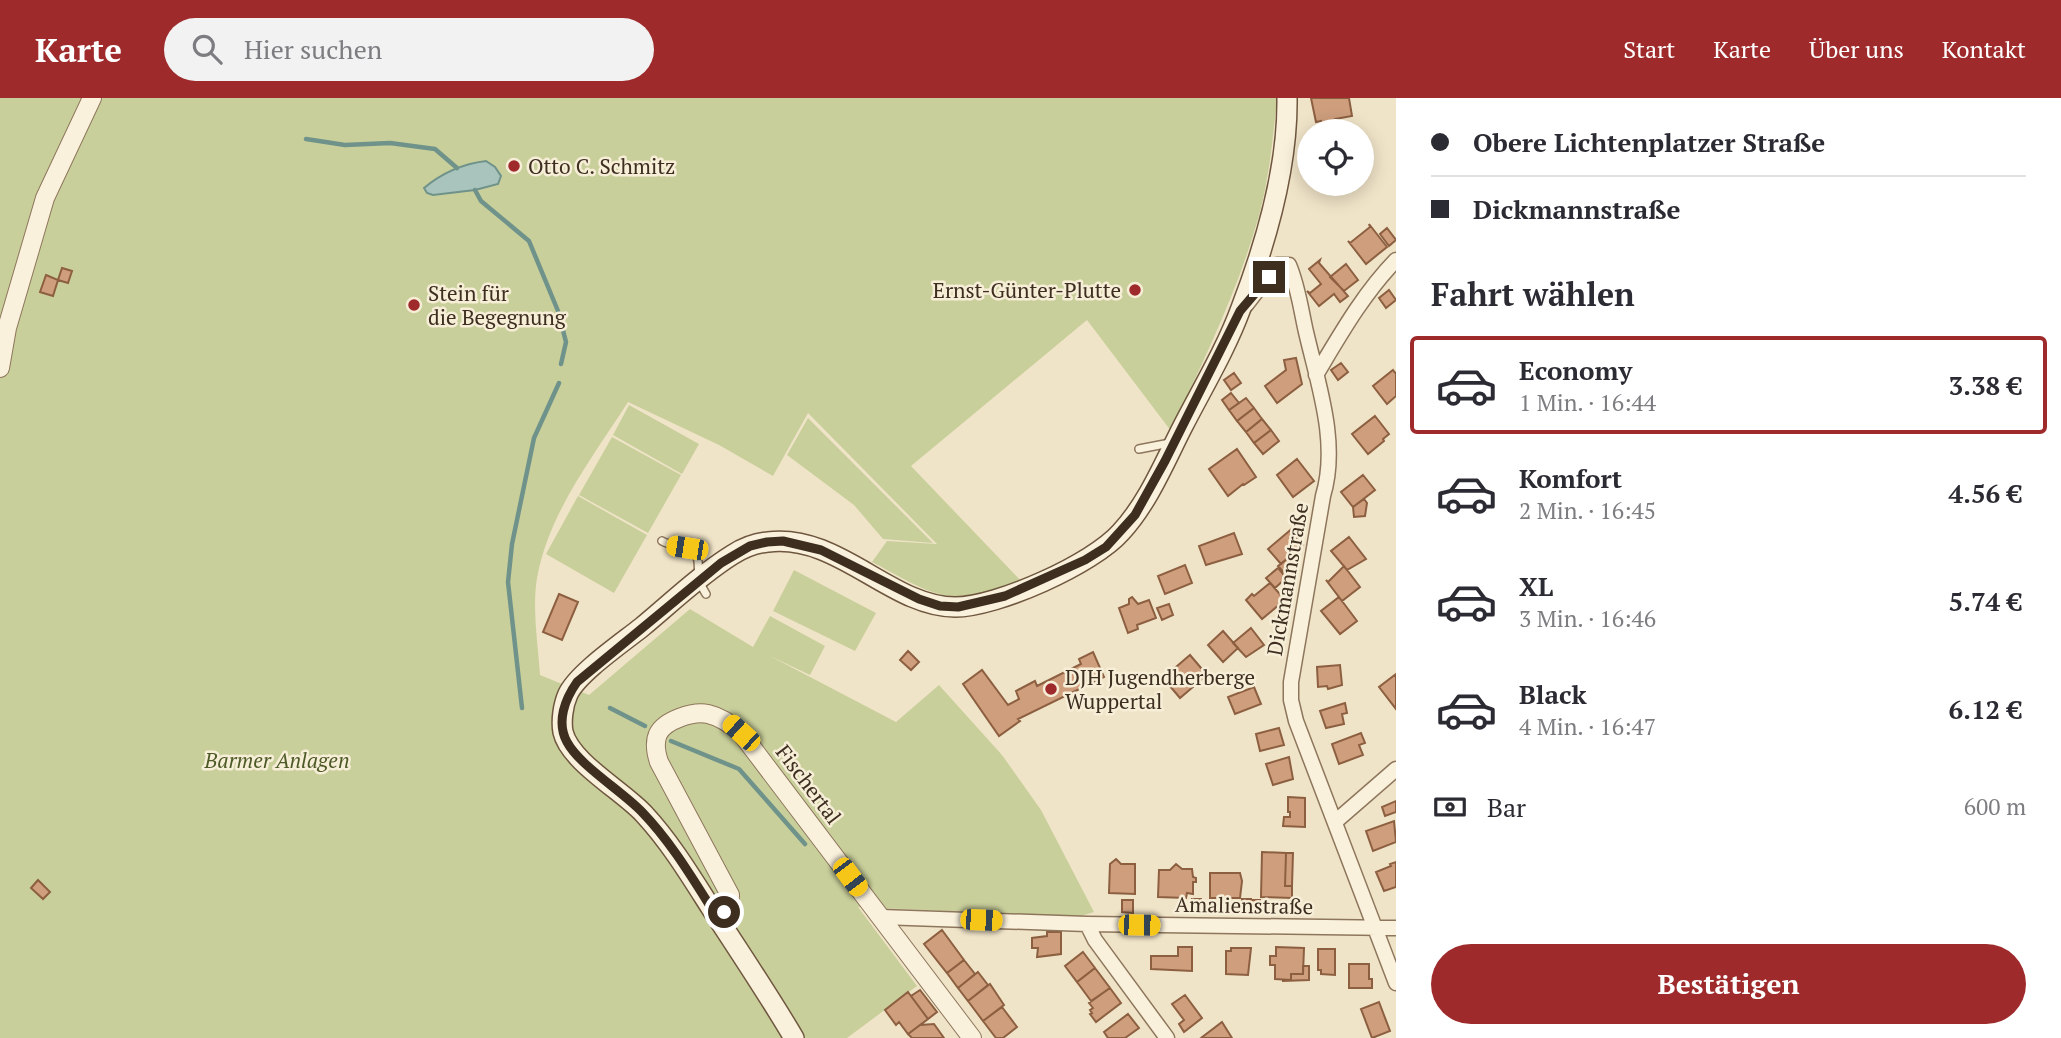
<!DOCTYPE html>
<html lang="de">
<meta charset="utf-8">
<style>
body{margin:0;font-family:"PT Serif",serif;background:#f2f2f3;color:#2b2b33;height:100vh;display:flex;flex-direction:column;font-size:26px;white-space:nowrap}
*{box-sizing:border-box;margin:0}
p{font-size:23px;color:#7c7c81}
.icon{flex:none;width:38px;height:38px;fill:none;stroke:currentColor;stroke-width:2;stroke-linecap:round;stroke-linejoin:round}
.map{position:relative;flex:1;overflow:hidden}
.panel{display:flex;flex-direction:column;background:#fff;width:665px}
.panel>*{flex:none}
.top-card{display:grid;align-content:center;height:154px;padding:0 35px;background:#fff}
.buttons{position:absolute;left:1297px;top:21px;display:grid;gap:14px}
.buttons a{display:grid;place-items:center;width:77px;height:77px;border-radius:50%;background:#fff;box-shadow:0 4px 18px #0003;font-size:35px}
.end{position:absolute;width:32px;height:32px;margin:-16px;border:9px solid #3d2e20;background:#fff;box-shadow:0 0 0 4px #fff}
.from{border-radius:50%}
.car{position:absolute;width:21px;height:42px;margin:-21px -10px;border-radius:9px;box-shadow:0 0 5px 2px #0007;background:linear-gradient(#f5c518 24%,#345 0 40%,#f5c518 0 76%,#345 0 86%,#f5c518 0)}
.top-card b{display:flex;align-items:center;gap:24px;height:66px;font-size:26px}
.top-card b+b{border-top:2px solid #e1e1e2}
.top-card i{width:18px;height:18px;background:#2b2b33}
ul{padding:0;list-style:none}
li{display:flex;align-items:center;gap:21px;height:98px;margin:0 14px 10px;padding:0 21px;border:4px solid transparent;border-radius:7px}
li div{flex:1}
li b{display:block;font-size:26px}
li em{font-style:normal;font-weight:700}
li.active{border-color:#9e2a2b}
li>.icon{width:63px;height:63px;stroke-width:1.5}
h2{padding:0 35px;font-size:32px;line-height:84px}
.pay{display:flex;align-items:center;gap:18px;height:77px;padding:0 35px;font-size:26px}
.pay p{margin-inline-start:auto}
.action{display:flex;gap:14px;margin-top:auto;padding:14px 35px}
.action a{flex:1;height:80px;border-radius:42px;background:#9e2a2b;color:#fff;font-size:28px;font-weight:700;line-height:80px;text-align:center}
header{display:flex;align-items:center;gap:42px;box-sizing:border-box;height:98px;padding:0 35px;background:#9e2a2b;color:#fff}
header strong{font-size:33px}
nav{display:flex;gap:38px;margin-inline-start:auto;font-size:24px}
.search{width:490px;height:63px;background:#f2f2f3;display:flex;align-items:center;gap:18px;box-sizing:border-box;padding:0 24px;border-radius:38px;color:#7c7c81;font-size:26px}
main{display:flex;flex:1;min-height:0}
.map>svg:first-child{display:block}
</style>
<header>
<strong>Karte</strong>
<div class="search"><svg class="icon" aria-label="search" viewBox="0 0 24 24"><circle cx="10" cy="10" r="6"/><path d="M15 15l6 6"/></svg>Hier suchen</div>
<nav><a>Start</a><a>Karte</a><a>Über uns</a><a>Kontakt</a></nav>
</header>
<main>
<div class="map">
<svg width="1396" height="940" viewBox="0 0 1396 940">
<rect width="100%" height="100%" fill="#f0e4c8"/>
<!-- green -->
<path fill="#c9cf9b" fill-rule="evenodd" d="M0,0H1277C1273,40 1269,82 1258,121C1237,195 1203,263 1171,333L1087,222L911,368L1021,483C999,489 976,499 952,498C927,497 894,475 872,464L887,443L937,446L808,315L773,378L719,347L628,304C593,359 549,414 537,480C532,511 538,545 540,577L589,597L690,511L753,549L770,518L825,548L810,577L770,558L896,624L939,587L1002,657L1041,712L1094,814L1078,819L858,809L917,888L847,940H0ZM471,65L475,92L433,97L428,95L439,78Z
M629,307L699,346L682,376L613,337Z
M808,320L933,445L883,441L854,407L787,357Z
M612,339L681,377L648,435L579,397Z
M578,398L647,437L614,495L546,456Z
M794,472L876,515L855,553L773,513Z"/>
<!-- water -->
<path fill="#a9c4bc" stroke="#6f938a" stroke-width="2" d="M486,63L495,69L501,78L498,86L475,92L433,97L427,95L424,90C443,74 462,66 486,63Z"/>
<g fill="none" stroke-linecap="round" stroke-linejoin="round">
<!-- stream -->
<path stroke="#6f938a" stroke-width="4.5" d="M306,41L345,47L390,45L435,51L457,70
M475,92L481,103L529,143L558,213L566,244L561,266
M522,610L508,484L512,446L534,340L559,285
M610,610L645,628
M671,643L739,671L805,746"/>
</g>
<!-- building -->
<path fill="#cf9f7d" stroke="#8d5f41" stroke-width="2" d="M1311,0H1349L1352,18L1335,21L1336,27L1322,29L1321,23L1316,24Z
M1369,126L1387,149L1366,166L1348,143L1350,145L1370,129Z
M1387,130L1396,142L1389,148L1380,136Z
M1320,162L1319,165L1348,198L1340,204L1334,196L1319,208L1307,193L1310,195L1321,186L1309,171Z
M1346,166L1358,182L1344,193L1330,179Z
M62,170L72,173L68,185L58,182Z
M46,177L58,182L53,198L40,194Z
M1389,192L1396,202L1386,210L1379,200Z
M1296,260L1302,286L1277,305L1265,288L1286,272L1284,262Z
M1341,265L1348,274L1338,282L1331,272Z
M1393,272L1396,276V298L1387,306L1373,288Z
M1234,275L1241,285L1231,292L1224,282Z
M1231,295L1239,305L1229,312L1222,302Z
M1246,300L1254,310L1237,323L1229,312Z
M1254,310L1262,321L1246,334L1237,323Z
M1375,318L1389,336L1383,341L1384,343L1368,356L1352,336Z
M1262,321L1271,332L1254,345L1246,334Z
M1271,332L1279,343L1263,356L1254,345Z
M1237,351L1256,379L1244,387L1243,386L1228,398L1209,371Z
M1297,361L1314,383L1293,399L1277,377Z
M1363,377L1375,392L1353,409L1341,394Z
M1364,401L1367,405L1365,418L1354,419L1353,409Z
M1294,429L1299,436L1296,439L1303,447L1281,466L1268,451Z
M1234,435L1242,456L1206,467L1199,448Z
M1349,439L1366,461L1347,472L1331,453Z
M1288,460L1298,472L1289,480L1278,468Z
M1185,467L1192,485L1165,496L1158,478Z
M1344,468L1360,489L1342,503L1326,482L1328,484Z
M1278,470L1286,480L1275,490L1266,480Z
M1270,485L1285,502L1262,521L1246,502L1252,496L1254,498Z
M559,496L578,504L562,542L543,534Z
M1132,499L1138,506L1149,502L1156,520L1137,527L1138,531L1128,535L1119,510L1129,506V501Z
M1339,499L1357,523L1340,536L1321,513Z
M1169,506L1173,517L1162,522L1157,510Z
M1251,530L1264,547L1246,559L1233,545Z
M1223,533L1238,550L1223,564L1208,547Z
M908,553L919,564L911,572L900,562Z
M1093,554L1104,579L1018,621L1020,623L999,638L963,586L982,572L1008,607L1019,601L1016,593L1035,583L1037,588L1081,566L1079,561Z
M1190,557L1207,577L1180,600L1163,580Z
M1340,567L1342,587L1328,591L1327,588L1318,589L1317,569Z
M1396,576V611L1379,589Z
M1254,589L1261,606L1235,616L1228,599Z
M1345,605L1347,615L1342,616L1344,626L1326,630L1320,613Z
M1279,630L1284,647L1260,653L1256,636Z
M1361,635L1365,645L1359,647L1363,657L1339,666L1332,646Z
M1289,659L1293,681L1273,687L1266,666Z
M1288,699L1305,700V729L1283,728L1284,719H1290V714H1288Z
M1396,703V714L1385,718L1382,709Z
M1394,723L1396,744L1373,753L1366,733Z
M1262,754L1286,755L1285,788H1292V800L1261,799Z
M1286,755H1293L1292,788H1285Z
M1116,761L1121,766H1135V796L1109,795L1110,766Z
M1396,764V789L1384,793L1376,774L1391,768L1390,766Z
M1176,766L1182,771H1192L1193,779L1196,780V784H1193V796L1187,795L1186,800L1158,799L1159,772H1170Z
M1210,775H1240L1242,783L1240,800H1230L1225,805L1219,800H1210Z
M38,782L50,794L43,801L31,790Z
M1192,801H1201V815H1192Z
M1242,801H1251V816H1242Z
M1122,802H1133V815L1122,814Z
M1251,802H1260V816H1251Z
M942,832L964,862L947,875L924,846Z
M1047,834H1061V856L1037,859L1038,850H1032V840L1047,838Z
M1178,849H1192V873L1151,871V858H1178Z
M1276,849L1304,850L1303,876H1291V882L1275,881V867H1270V858H1276Z
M1231,850H1251L1248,877L1226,876V853H1231Z
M1318,851H1335V877L1321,876V872H1318Z
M1083,854L1095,870L1077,884L1065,868Z
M964,862L975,876L958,890L947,875Z
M1349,866H1369V881H1372V890H1349Z
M1303,868H1309V882L1282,883L1291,882V876H1303Z
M1095,870L1110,890L1091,903L1077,884Z
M978,874L988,887L968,903L958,890Z
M990,886L1004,907L983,923L968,903Z
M1110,890L1121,905L1096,924L1090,916L1092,915L1090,912L1093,910L1089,905Z
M920,892L937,914L928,921L911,898Z
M908,894L928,921L908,936L899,924L896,927L885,912Z
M1185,897L1202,920L1184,934L1179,926L1184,922L1172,906Z
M1379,904L1390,933L1372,940L1361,911Z
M1002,909L1017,929L1003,940H996L983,923Z
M1128,916L1139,930L1125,940H1108L1104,934Z
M1222,924L1232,940H1201Z
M934,926L944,940H912L908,936L920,927Z"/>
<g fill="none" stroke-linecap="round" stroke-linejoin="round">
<defs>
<path id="service" d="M1139,351L1170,345
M662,443C671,448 680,447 689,451C702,458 697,469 699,481C700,486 703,491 706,496"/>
<path id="minor" d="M1246,207L1277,167H1289C1298,188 1301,212 1306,234C1318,286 1339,345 1323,398L1291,584V602L1296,623L1396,885
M1316,277C1340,237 1363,196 1396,162
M1335,724L1396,671
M881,819L1087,826L1396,830
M1087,826L1095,842L1167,940"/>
<path id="tertiary" d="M0,270L7,230L45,100L92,0
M717,819L729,811L730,797L659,664C656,655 654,645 658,636C665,622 693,613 708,616C721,619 731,626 741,635L972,940"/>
<path id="secondary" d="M794,940C768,896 739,853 711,810C690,777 670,744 644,716C623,693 570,664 563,634C561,623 563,607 568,596C578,575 622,545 642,529C671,505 700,477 732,457C743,450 756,445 768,444C838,435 891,509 955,509C997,509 1093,466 1121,434C1148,405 1165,363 1183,328C1203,289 1226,251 1241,210C1266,145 1288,70 1287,0"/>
</defs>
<!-- service casing -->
<use href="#service" stroke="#8d765c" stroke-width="10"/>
<!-- minor casing -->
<use href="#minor" stroke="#8d765c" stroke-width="17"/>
<!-- tertiary casing -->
<use href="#tertiary" stroke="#8d765c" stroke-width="20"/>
<!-- secondary casing -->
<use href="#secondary" stroke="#6f573f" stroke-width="22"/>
<!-- service -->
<use href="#service" stroke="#faf1dc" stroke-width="7"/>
<!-- minor -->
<use href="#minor" stroke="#faf1dc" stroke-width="14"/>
<!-- tertiary -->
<use href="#tertiary" stroke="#faf1dc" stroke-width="18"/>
<!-- secondary -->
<use href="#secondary" stroke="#faf1dc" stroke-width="19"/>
</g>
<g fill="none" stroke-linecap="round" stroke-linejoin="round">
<!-- route -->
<path stroke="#3d2e20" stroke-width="9" d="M724,814L717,819C694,783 672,745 642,714C622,693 580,668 567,644C556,624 565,601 577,584L721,465L750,448L767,444L783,443L821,452L919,501L940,508L958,509L1005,498L1085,462L1106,449L1135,417L1165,363L1240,213L1269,179"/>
</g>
<!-- markers -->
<g fill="#9e2a2b" stroke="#f7eed8" stroke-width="2.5">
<circle cx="514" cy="68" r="7"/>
<circle cx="1135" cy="192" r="7"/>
<circle cx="414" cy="207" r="7"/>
<circle cx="1051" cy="591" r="7"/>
</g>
<g text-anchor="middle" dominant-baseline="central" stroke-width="5" stroke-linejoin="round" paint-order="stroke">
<!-- poi labels -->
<g font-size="21" fill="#3d2e20" stroke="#f7eed8" text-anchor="start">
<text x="528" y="68">Otto C. Schmitz</text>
<text x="1121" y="192" text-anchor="end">Ernst-Günter-Plutte</text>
<text x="428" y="195">Stein für<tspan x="428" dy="24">die Begegnung</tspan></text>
<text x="1065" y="579">DJH Jugendherberge<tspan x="1065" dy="24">Wuppertal</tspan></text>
</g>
<!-- street labels -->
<g font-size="21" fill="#3d2e20" stroke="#f7eed8">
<text transform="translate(1287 481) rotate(-80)">Dickmannstraße</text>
<text transform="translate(809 686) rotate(53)">Fischertal</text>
<text transform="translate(1244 807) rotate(1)">Amalienstraße</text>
</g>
<!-- park labels -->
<g font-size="21" font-style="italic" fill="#4d5a26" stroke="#f7eed8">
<text x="277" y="662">Barmer Anlagen</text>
</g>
</g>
</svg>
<div class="buttons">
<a><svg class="icon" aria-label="locate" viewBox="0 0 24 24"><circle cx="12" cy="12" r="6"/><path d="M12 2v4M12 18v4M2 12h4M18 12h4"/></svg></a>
</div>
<i class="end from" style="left:724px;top:814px"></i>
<i class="end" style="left:1269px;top:179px"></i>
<i class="car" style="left:687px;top:450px;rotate:279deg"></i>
<i class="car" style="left:741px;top:635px;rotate:312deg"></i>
<i class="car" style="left:850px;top:779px;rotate:143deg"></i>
<i class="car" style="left:981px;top:822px;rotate:92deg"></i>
<i class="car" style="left:1139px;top:827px;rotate:91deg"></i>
</div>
<section class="panel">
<div class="top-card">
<b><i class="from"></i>Obere Lichtenplatzer Straße</b>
<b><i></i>Dickmannstraße</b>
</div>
<h2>Fahrt wählen</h2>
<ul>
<li class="active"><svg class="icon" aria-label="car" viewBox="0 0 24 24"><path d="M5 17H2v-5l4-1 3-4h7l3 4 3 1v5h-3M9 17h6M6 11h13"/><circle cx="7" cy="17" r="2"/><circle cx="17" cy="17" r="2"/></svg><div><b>Economy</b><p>1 Min. · 16:44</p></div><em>3.38 €</em></li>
<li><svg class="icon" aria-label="car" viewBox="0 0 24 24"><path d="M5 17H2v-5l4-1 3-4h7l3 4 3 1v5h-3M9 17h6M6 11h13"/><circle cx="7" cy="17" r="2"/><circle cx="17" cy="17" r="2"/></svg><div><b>Komfort</b><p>2 Min. · 16:45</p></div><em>4.56 €</em></li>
<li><svg class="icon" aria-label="car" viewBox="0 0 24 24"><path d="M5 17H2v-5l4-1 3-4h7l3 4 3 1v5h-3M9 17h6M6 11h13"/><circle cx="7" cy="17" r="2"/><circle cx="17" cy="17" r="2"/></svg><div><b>XL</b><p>3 Min. · 16:46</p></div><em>5.74 €</em></li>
<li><svg class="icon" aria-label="car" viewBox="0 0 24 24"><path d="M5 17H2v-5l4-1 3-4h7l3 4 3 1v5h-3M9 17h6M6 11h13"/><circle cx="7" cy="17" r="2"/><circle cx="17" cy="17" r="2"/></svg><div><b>Black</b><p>4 Min. · 16:47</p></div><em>6.12 €</em></li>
</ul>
<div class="pay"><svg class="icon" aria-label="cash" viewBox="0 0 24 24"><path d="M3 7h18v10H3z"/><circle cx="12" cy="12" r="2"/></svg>Bar<p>600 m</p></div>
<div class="action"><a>Bestätigen</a></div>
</section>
</main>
